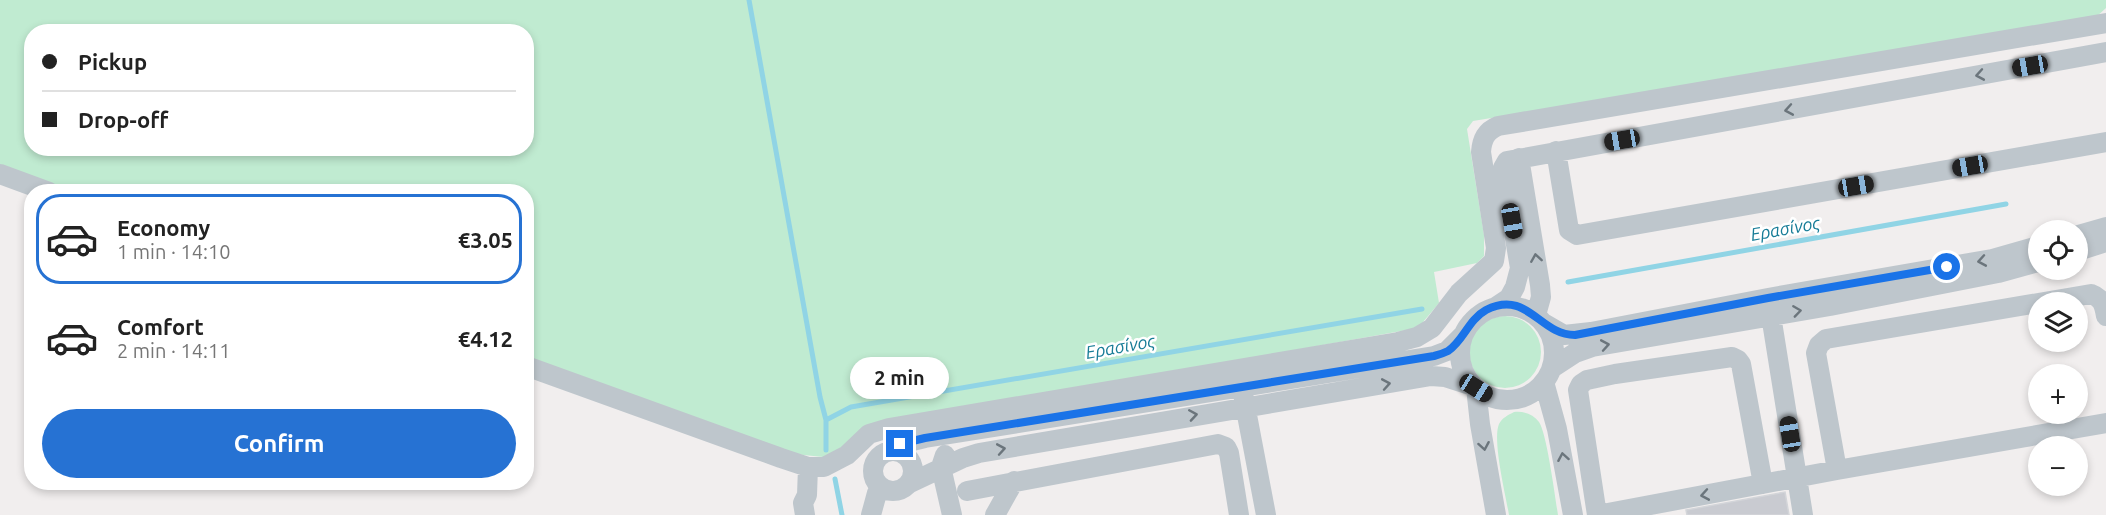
<!DOCTYPE html>
<meta charset="utf-8">
<style>
body{margin:0;font-family:Ubuntu,sans-serif;background:#f2f2f2;color:#222;height:100vh;display:flex;flex-direction:column;font-size:22px;white-space:nowrap}
*{box-sizing:border-box;margin:0}
p{font-size:20px;color:#767676}
.icon{flex:none;width:33px;height:33px;fill:none;stroke:currentColor;stroke-width:2;stroke-linecap:round;stroke-linejoin:round}
.map{position:relative;flex:1;overflow:hidden}
.sheet{position:absolute;left:24px;top:184px;width:510px;height:306px;display:flex;flex-direction:column;background:#fff;border-radius:24px;box-shadow:0 3px 9px #0003}
.sheet>*{flex:none}
.guide{position:absolute;left:24px;top:24px;width:510px;height:132px;border-radius:24px;box-shadow:0 3px 9px #0003;display:grid;align-content:center;height:132px;padding:0 18px;background:#fff}
.fabs{position:absolute;left:2028px;top:220px;display:grid;gap:12px}
.fabs a{display:grid;place-items:center;width:60px;height:60px;border-radius:50%;background:#fff;box-shadow:0 3px 9px #0003;font-size:30px}
.end{position:absolute;width:27px;height:27px;margin:-14px;border:8px solid #1a73e8;background:#fff;box-shadow:0 0 0 3px #fff}
.from{border-radius:50%}
.bubble{position:absolute;height:42px;border-radius:21px;background:#fff;box-shadow:0 3px 9px #0003;font-size:20px;font-weight:600;line-height:42px;text-align:center}
.car{position:absolute;width:18px;height:36px;margin:-18px -9px;border-radius:8px;box-shadow:0 0 4px 2px #0007;background:linear-gradient(#222 24%,#8ab4d8 0 40%,#222 0 76%,#8ab4d8 0 86%,#222 0)}
.guide b{display:flex;align-items:center;gap:21px;height:57px;font-size:22px}
.guide b+b{border-top:2px solid #e0e0e0}
.guide i{width:15px;height:15px;background:#222}
ul{padding:10px 0 0;list-style:none}
li{display:flex;align-items:center;gap:18px;height:90px;margin:0 12px 9px;padding:0 6px;border:3px solid transparent;border-radius:24px}
li div{flex:1}
li b{display:block;font-size:22px}
li em{font-style:normal;font-weight:600}
li.active{border-color:#2672d3}
li>.icon{width:54px;height:54px;stroke-width:1.5}
.button{display:flex;gap:12px;margin-top:auto;padding:12px 18px}
.button a{flex:1;height:69px;border-radius:36px;background:#2672d3;color:#fff;font-size:24px;font-weight:600;line-height:69px;text-align:center}
.map>svg:first-child{display:block}
</style>
<div class="map">
<svg width="2106" height="515" viewBox="0 0 2106 515">
<rect width="100%" height="100%" fill="#f1eeee"/>
<!-- green -->
<path fill="#c0ebd1" fill-rule="evenodd" d="M0,0H2106V8L2095,18L1473,121L1467,129L1484,235V256L1477,263L1434,272L1439,303L1418,328L872,426L844,447L823,457L794,454L527,359L526,192H64L0,169ZM32,32H526V148H32Z
M1469 352a36 36 0 1 1 72 0a36 36 0 1 1-72 0Z
M1514,412C1524,411 1533,414 1539,422C1547,434 1555,497 1558,515H1509C1506,496 1492,440 1499,424C1502,418 1508,415 1514,412Z"/>
<g fill="none" stroke-linecap="round" stroke-linejoin="round">
<!-- stream -->
<path stroke="#90d4e5" stroke-width="5" d="M749,0L820,397L826,420V450
M1568,282L2006,204
M826,420L851,407L1422,309
M835,479L842,515"/>
</g>
<!-- building -->
<path fill="#c9cbd1" stroke="#d3d5d9" stroke-width="1.5" d="M1785,492L1789,515H1687L1686,510Z"/>
<g fill="none" stroke-linecap="round" stroke-linejoin="round">
<!-- minor -->
<path stroke="#bec6cc" stroke-width="20" d="M1556,151L1569,230L1577,235L2106,142
M1519,158L1540,285L1541,297L1536,315
M0,174L49,192
M2078,235L2106,227
M2078,251L2106,242
M1769,303L1803,515
M1460 353a47 47 0 1 1 94 0a47 47 0 1 1-94 0Z
M1497,306L1509,298L1515,287L1520,268L1504,174L1503,168L1507,161L2106,52
M1545,324L1564,335L1591,332L1768,298L1992,259L2038,246
M526,366L781,458L808,467H824L847,455L869,434L889,428L1398,342L1417,337L1432,328L1459,293L1494,261L1496,248L1481,152C1482,139 1486,131 1498,126L2106,23
M1552,368L1575,353L1592,347L1830,306L1998,273L2038,262
M1544,382L1557,429L1573,515
M1476,388L1480,424L1496,515
M1243,394L1266,515
M873 471a20 20 0 1 1 40 0a20 20 0 1 1-40 0Z
M888,452L900,444L925,438L1434,356L1447,351L1463,335
M945,455L941,467L952,515
M1837,470L1816,353L1819,345L1826,339L2091,294C2102,298 2104,304 2106,316
M908,484L963,458L979,453L1431,376L1445,377L1473,386
M967,491L1218,444L1226,447L1229,453L1239,515
M805,515L803,503L807,495L808,467
M871,515L877,493L881,487
M995,515L1014,481
M1597,515L1837,470L2106,423
M1597,515L1578,390L1581,384L1587,380L1615,374L1732,357L1738,360L1741,364L1763,484"/>
</g>
<!-- one-way arrows -->
<defs><path id="oneway-chevron" d="M-2-3.5L2.5 0L-2 3.5" fill="none" stroke-width="1.6" stroke-linecap="round" stroke-linejoin="round" transform="scale(1.5)"/></defs>
<g stroke="#6b757c">
<use href="#oneway-chevron" transform="translate(1980 75) rotate(170)"/>
<use href="#oneway-chevron" transform="translate(1789 110) rotate(170)"/>
<use href="#oneway-chevron" transform="translate(1536 258) rotate(-99)"/>
<use href="#oneway-chevron" transform="translate(1982 261) rotate(170)"/>
<use href="#oneway-chevron" transform="translate(1797 311) rotate(-8)"/>
<use href="#oneway-chevron" transform="translate(1605 345) rotate(-10)"/>
<use href="#oneway-chevron" transform="translate(1386 384) rotate(-10)"/>
<use href="#oneway-chevron" transform="translate(1193 415) rotate(-9)"/>
<use href="#oneway-chevron" transform="translate(1484 446) rotate(80)"/>
<use href="#oneway-chevron" transform="translate(1001 449) rotate(-10)"/>
<use href="#oneway-chevron" transform="translate(1563 457) rotate(-100)"/>
<use href="#oneway-chevron" transform="translate(1705 495) rotate(170)"/>
</g>
<g fill="none" stroke-linecap="round" stroke-linejoin="round">
<!-- route -->
<path stroke="#1a73e8" stroke-width="8" d="M900,444L925,438L1434,356C1438,355 1444,353 1448,351C1464,340 1468,320 1486,310C1528,289 1539,335 1575,335L1768,298L1947,267"/>
</g>
<g text-anchor="middle" dominant-baseline="central" stroke-width="5" stroke-linejoin="round" paint-order="stroke">
<!-- water labels -->
<g font-size="18" font-style="italic" fill="#177c97" stroke="#fff">
<text transform="translate(1785 228) rotate(-10)">Ερασίνος</text>
<text transform="translate(1120 346) rotate(-10)">Ερασίνος</text>
</g>
</g>
</svg>
<div class="fabs">
<a><svg class="icon" aria-label="locate" viewBox="0 0 24 24"><circle cx="12" cy="12" r="6"/><path d="M12 2v4M12 18v4M2 12h4M18 12h4"/></svg></a>
<a><svg class="icon" aria-label="layers" viewBox="0 0 24 24"><path d="M12 4l9 5-9 5-9-5zM3 14l9 5 9-5"/></svg></a>
<a>+</a>
<a>−</a>
</div>
<i class="end from" style="left:1947px;top:267px"></i>
<i class="end" style="left:900px;top:444px"></i>
<div class="bubble" style="left:850px;top:357px;width:99px">2 min</div>
<i class="car" style="left:2030px;top:66px;rotate:260deg"></i>
<i class="car" style="left:1622px;top:140px;rotate:260deg"></i>
<i class="car" style="left:1970px;top:166px;rotate:260deg"></i>
<i class="car" style="left:1856px;top:186px;rotate:80deg"></i>
<i class="car" style="left:1512px;top:221px;rotate:170deg"></i>
<i class="car" style="left:1476px;top:388px;rotate:122deg"></i>
<i class="car" style="left:1790px;top:434px;rotate:351deg"></i>
<div class="guide">
<b><i class="from"></i>Pickup</b>
<b><i></i>Drop-off</b>
</div>
<section class="sheet">
<ul>
<li class="active"><svg class="icon" aria-label="car" viewBox="0 0 24 24"><path d="M5 17H2v-5l4-1 3-4h7l3 4 3 1v5h-3M9 17h6M6 11h13"/><circle cx="7" cy="17" r="2"/><circle cx="17" cy="17" r="2"/></svg><div><b>Economy</b><p>1 min · 14:10</p></div><em>€3.05</em></li>
<li><svg class="icon" aria-label="car" viewBox="0 0 24 24"><path d="M5 17H2v-5l4-1 3-4h7l3 4 3 1v5h-3M9 17h6M6 11h13"/><circle cx="7" cy="17" r="2"/><circle cx="17" cy="17" r="2"/></svg><div><b>Comfort</b><p>2 min · 14:11</p></div><em>€4.12</em></li>
</ul>
<div class="button"><a>Confirm</a></div>
</section>
</div>
